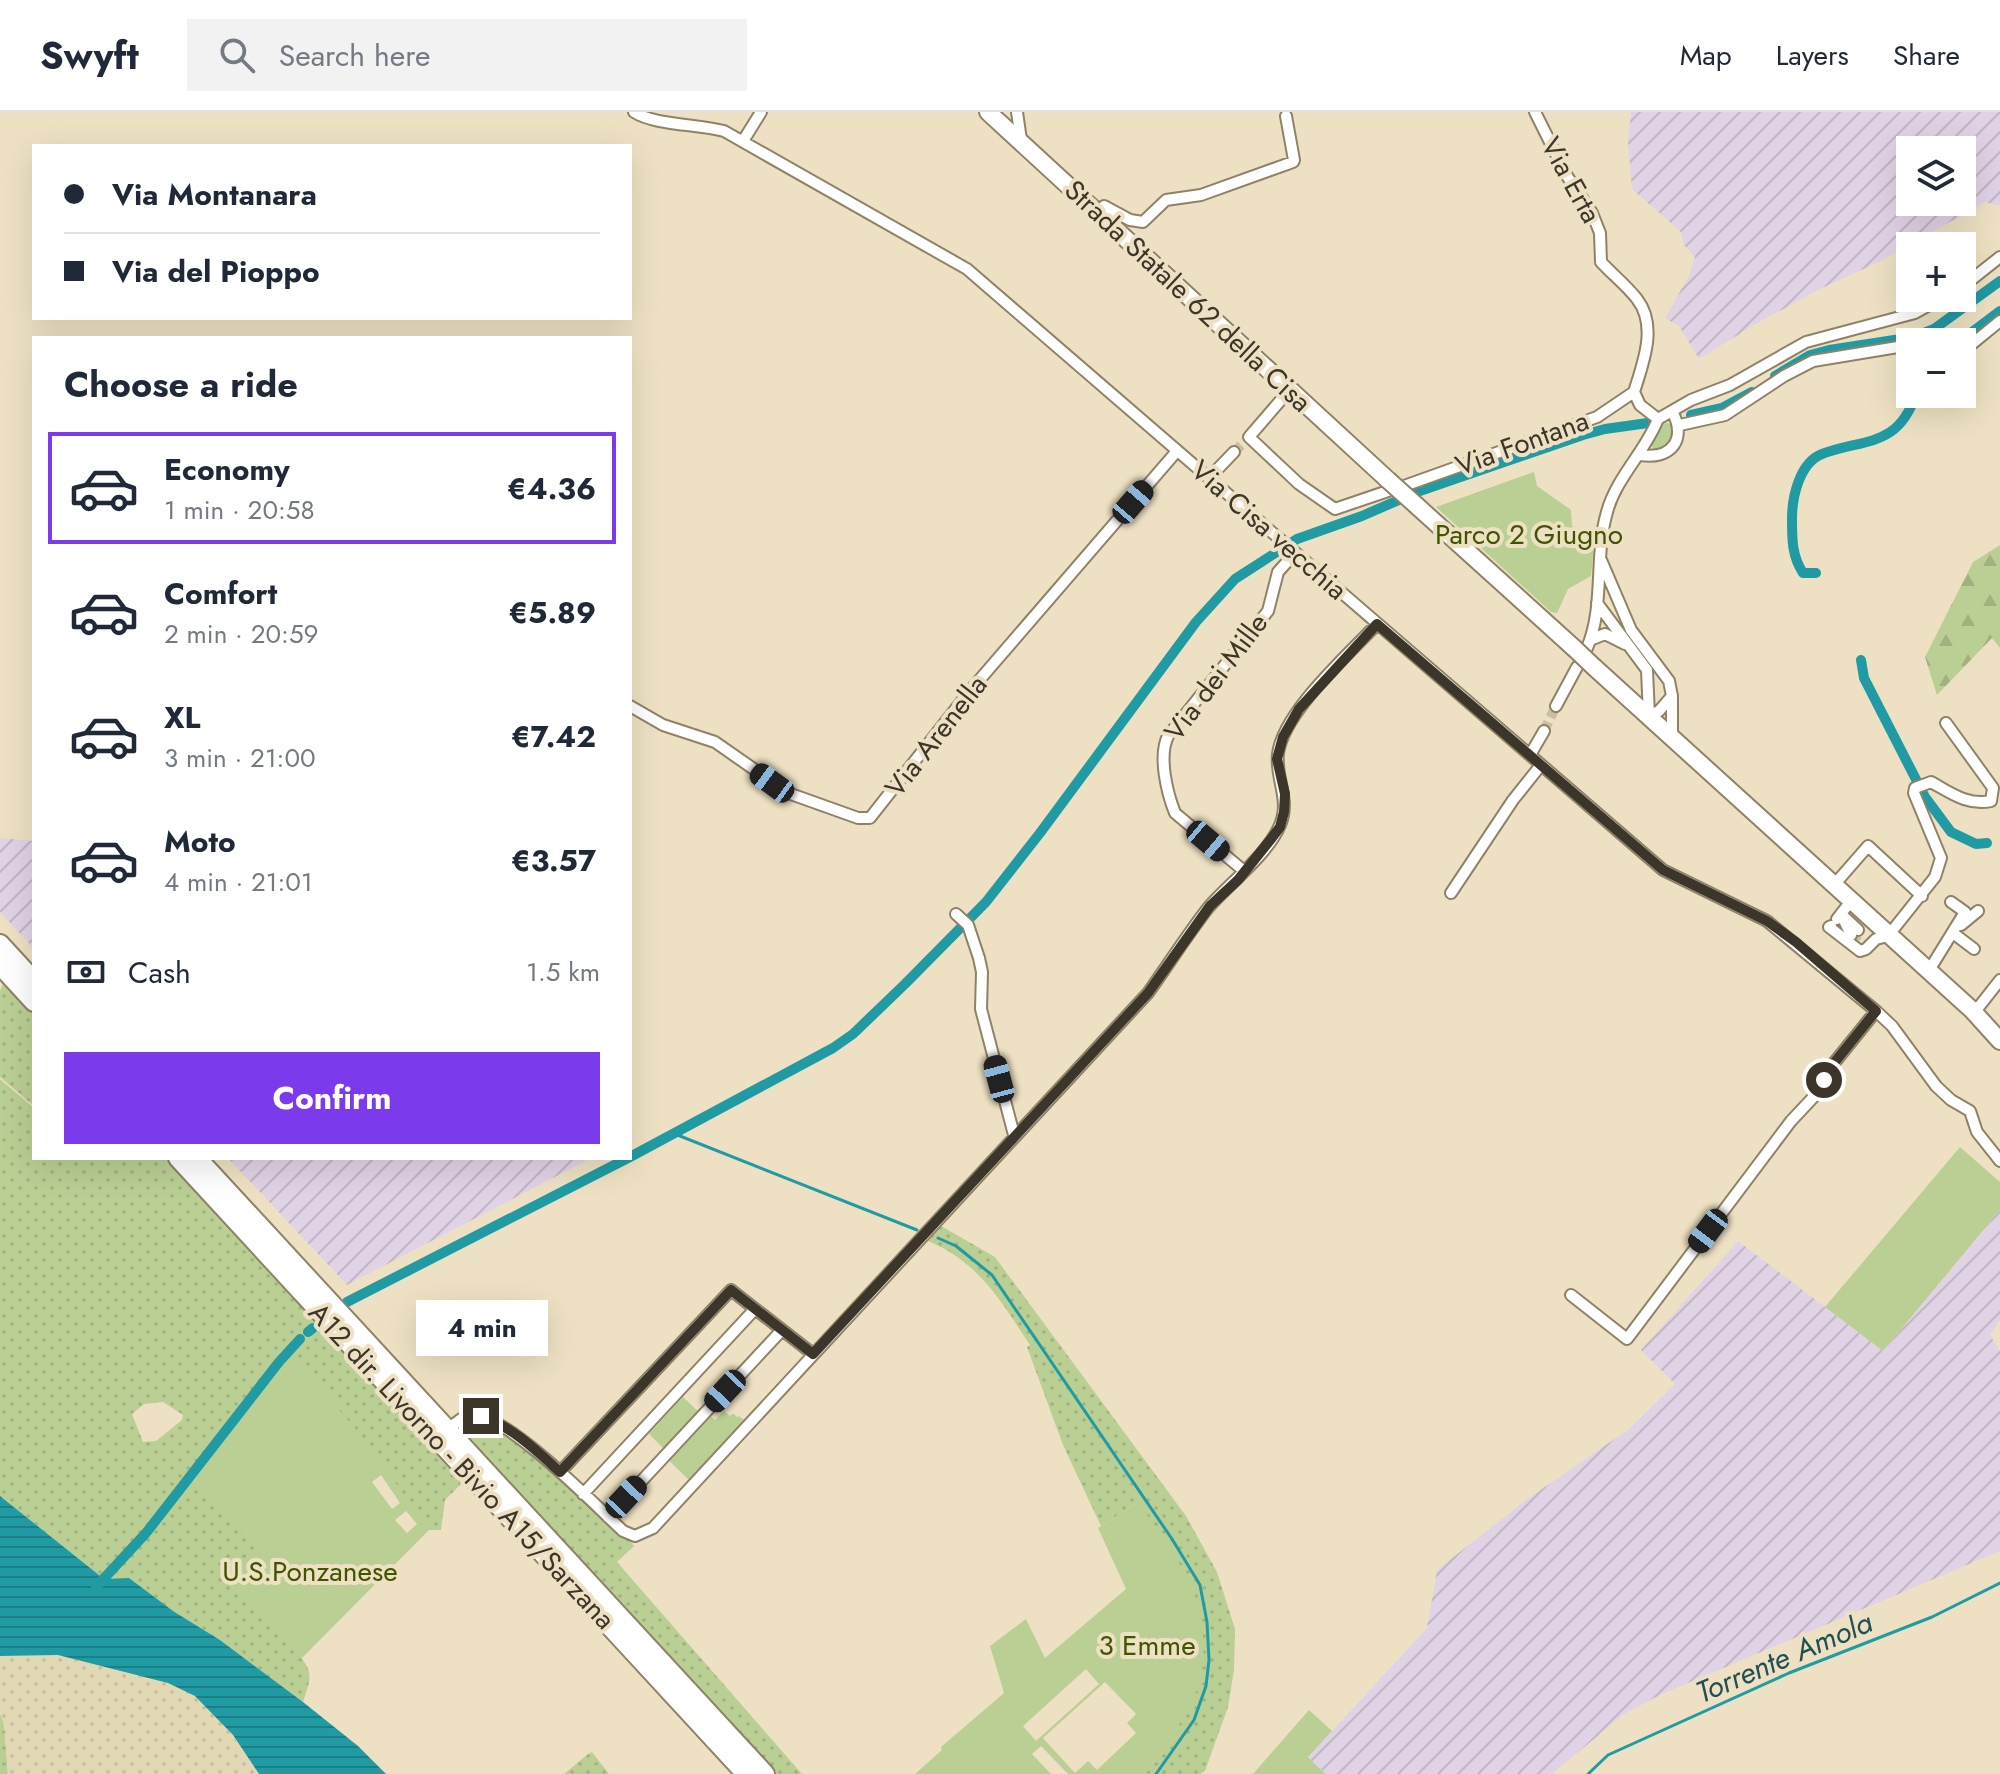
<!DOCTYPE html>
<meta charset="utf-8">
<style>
body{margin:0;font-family:Jost,sans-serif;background:#f2f2f3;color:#1f2937;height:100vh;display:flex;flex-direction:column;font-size:30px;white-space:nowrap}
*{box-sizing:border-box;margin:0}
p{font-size:26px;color:#747a83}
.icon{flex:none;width:44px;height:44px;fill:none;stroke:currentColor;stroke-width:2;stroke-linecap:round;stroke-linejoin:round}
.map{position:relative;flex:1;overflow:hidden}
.panel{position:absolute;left:32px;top:224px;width:600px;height:824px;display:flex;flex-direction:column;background:#fff;border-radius:0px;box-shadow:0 8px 32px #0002}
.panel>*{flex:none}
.banner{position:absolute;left:32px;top:32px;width:600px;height:176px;border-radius:0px;box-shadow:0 8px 32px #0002;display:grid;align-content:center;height:176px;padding:0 32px;background:#fff}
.fabs{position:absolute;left:1896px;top:24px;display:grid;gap:16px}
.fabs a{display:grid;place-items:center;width:80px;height:80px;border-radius:0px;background:#fff;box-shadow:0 8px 32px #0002;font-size:40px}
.end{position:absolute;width:36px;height:36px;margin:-18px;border:10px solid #3b352a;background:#fff;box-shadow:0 0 0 4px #fff}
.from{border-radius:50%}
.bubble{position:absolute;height:56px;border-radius:0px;background:#fff;box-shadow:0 8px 32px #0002;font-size:26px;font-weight:700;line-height:56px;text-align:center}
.car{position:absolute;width:24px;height:48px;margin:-24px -12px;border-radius:10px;box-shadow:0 0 6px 2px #0007;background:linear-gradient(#222 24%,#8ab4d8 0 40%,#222 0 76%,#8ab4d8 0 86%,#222 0)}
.banner b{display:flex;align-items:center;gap:28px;height:76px;font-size:30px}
.banner b+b{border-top:2px solid #e0e1e3}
.banner i{width:20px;height:20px;background:#1f2937}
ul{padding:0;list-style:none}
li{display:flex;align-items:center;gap:24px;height:112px;margin:0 16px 12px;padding:0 16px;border:4px solid transparent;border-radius:0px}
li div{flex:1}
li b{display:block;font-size:30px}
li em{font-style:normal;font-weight:700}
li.current{border-color:#7c3aed}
li>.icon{width:72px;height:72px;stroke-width:1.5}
h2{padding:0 32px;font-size:36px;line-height:96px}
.pay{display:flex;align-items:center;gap:20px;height:88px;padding:0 32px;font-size:30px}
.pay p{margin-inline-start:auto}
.cta{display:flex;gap:16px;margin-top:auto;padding:16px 32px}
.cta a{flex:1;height:92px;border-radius:0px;background:#7c3aed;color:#fff;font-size:32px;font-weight:700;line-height:92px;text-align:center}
header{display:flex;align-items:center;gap:48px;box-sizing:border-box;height:112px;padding:0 40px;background:#fff;border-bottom:2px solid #e0e1e3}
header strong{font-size:38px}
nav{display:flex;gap:44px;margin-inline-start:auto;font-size:28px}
.search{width:560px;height:72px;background:#f2f2f3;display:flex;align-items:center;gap:20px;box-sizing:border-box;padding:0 28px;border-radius:0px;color:#747a83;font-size:30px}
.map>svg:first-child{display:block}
</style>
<header>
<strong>Swyft</strong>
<div class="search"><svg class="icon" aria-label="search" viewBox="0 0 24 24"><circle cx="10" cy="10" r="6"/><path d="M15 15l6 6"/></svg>Search here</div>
<nav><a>Map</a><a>Layers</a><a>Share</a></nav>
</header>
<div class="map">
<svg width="2000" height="1662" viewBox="0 0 2000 1662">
<defs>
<pattern id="industrial-furrows" width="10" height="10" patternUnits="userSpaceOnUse" patternTransform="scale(2)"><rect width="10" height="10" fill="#e1d3e6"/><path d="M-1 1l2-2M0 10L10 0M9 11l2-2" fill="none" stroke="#c2b6c5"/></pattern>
<pattern id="grass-dots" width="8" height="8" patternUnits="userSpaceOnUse" patternTransform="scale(2)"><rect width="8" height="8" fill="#bacf94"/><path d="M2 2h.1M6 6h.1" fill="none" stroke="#a1b280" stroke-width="1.8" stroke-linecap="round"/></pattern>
<pattern id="forest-firs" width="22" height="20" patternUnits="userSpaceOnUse" patternTransform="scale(2)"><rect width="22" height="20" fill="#bacf94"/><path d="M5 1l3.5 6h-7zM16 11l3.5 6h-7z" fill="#a1b280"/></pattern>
<pattern id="sand-dots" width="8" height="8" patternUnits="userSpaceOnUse" patternTransform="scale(2)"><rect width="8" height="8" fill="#e2d9b4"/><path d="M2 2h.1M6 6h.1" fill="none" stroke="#c3bb9b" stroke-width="1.8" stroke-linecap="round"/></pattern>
<pattern id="water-rules" width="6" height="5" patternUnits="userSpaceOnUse" patternTransform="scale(2)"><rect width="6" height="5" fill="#209ba4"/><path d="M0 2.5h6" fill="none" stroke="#1d7f86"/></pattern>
</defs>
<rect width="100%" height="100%" fill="#eee1c3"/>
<!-- industrial -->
<path fill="url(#industrial-furrows)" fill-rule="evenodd" d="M1631,0H2000V94L1985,90L1883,148L1820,177L1754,213L1699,247L1679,214L1665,206L1689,164L1695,145L1684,133L1681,120L1632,77L1628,30ZM1910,38H1962V90H1910Z
M0,726L34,729V837L0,800Z
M228,1046H591L347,1173Z
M2000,1098V1208L1990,1223L2000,1239V1439L1662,1582L1624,1602L1552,1662H1325L1308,1645L1427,1516L1437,1458L1526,1388L1629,1317L1675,1272L1641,1238L1738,1129L1883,1239Z"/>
<!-- grass -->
<path fill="url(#grass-dots)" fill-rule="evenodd" d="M0,856L34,893V994L0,965V879L3,872L0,868Z
M0,967L34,996V1046H174L468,1365L445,1388L441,1418H429L360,1323L288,1241L190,1364L262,1432L298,1541C314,1562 311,1565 303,1590L220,1528L173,1499L104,1467L0,1384ZM163,1290L183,1303L182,1308L156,1329L143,1330L132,1302L144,1292Z
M936,1111L995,1145L1186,1404L1217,1460L1235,1517L1234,1558L1228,1595L1205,1659L1200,1662H1145L1179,1613L1138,1390L1101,1414L1063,1333L1027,1235L1030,1233C998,1185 978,1148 921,1126Z
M462,1307H491L623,1419L634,1434L617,1450L802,1662H770L450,1316Z
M0,1601L4,1612L8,1662H0Z
M592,1640L609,1662H564L588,1642Z"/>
<!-- forest -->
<path fill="url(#forest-firs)" d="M2000,433V536L1992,526L1937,583L1925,545L1973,450Z"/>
<!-- sand -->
<path fill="url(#sand-dots)" d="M58,1543C94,1551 167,1563 195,1584C222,1605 241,1635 259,1662H8L4,1612L0,1601V1544Z"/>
<!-- green -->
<path fill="#bacf94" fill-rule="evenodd" d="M1668,311L1672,313L1674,324L1665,337L1654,338L1650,331L1662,312Z
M1534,360L1537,374L1571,398L1572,414L1595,422L1591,464L1568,477L1557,501L1551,500L1436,395Z
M1960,1035L2000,1070V1098L1883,1239L1825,1195Z
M288,1240L361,1323L429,1418L302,1546L229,1473L262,1432L190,1364ZM381,1363L400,1391L392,1397L372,1370ZM406,1399L417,1412L407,1421L395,1408Z
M683,1285L700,1301L704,1298L715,1308L724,1299L730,1304L733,1301L737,1305L739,1304L748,1311L691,1370L662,1342L665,1338L649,1322Z
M1138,1390C1154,1414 1172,1438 1186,1463C1202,1492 1209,1539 1199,1572C1188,1605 1165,1634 1145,1662H1068L1041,1634L1032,1642L1051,1662H915L942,1638L941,1635L1004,1581L990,1534L1026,1507L1045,1546L1126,1477L1098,1416ZM1086,1557L1099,1572L1036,1629L1023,1614ZM1105,1570L1136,1602L1127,1611L1136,1621L1097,1658L1088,1649L1075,1661L1043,1626Z
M1309,1598L1332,1619L1308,1645L1325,1662H1253Z"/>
<!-- water -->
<path fill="url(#water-rules)" d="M0,1384L104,1467L129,1466L173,1499L220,1528L303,1590L358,1634L386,1662H259L233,1623L195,1584L168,1571L58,1543L0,1544Z"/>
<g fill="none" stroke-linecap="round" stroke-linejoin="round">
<!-- stream -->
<path stroke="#209ba4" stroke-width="3" d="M675,1022L917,1118
M938,1126L956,1134L992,1163L1172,1427L1200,1473L1207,1510L1209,1548L1206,1574L1194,1608L1156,1662
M1588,1662L1608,1643L1789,1561L1932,1505L2000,1471"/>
<!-- canal -->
<path stroke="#209ba4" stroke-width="10" d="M1959,230L2000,199
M1775,264L1810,243L1829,238L1914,225L1934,217L2000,169
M1691,303L1722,296L1752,280
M1816,461H1803C1792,444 1792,428 1792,407C1792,386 1799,351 1822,342C1865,326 1898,336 1916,282
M1861,548L1864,566L1925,685L1951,720L1976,732L1987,731
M630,1045L833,936L853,922L905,872L986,790L1040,721L1196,510L1235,467L1297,427L1362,404L1417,380L1583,323L1605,317L1648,311
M347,1190L628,1046
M308,1220L313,1216
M96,1475L146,1421L279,1250L300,1227"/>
<!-- minor-tunnel -->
<path stroke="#cabfa4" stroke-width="10" stroke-dasharray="10 5" stroke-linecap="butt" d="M1234,340L1249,325
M1544,619L1556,594
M1851,823L1861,832"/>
<defs>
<path id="minor" d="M634,0C654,13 697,12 724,19L967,157L1663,758L1767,809L1876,899L1892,914L1936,974L1951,988L1970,999L1977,1020L2000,1049
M1017,0L1021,28
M1535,0L1567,64L1592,101L1600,121L1601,150C1613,163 1627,174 1637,187C1658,214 1643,251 1634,280L1640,293L1658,307C1645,340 1616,366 1607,400C1594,444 1605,494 1587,536
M743,29L761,0
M1099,102L1104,94L1130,108L1143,110L1166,88L1201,83L1293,50L1294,48L1286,4
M1962,175L2000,145
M1924,230H1943
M1962,240L2000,209
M1280,289L1249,325L1299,372L1335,397L1388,379
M1658,307L1691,288L1730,273L1806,230L1915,201L1942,186
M1680,313L1725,303L1784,264L1813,249L1910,233
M1640,343C1672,348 1687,327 1672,299
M1209,366L1234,340
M1404,374L1597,305L1634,280
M1601,448L1631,518L1669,569L1672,584V625
M1597,491L1647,558L1649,604L1659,599L1672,584
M1590,528L1605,522L1625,532
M630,594L663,613L715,630L788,681L858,706H870L969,580L1177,339
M1556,594L1577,555
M1530,643L1544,619
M1244,759L1175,701C1167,681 1158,644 1168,624L1268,499L1278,460L1295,441
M1834,773L1868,734L1922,784
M1451,781L1513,688L1541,653
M956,802L968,813L979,846L982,860L981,897L1014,1023
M1842,804L1851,823
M1844,805L1858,818
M1837,807L1851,789
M1961,813L1978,799
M1831,814L1829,815L1860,839L1866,837
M1953,821L1974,837
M1866,837L1876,827L1888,824L1935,765L1941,746L1914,681L1915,676L1931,670C1951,681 1968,694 1991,689L1993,676L1946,611
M1928,860L1965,800L1951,790
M1974,901L2000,868
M1571,1183L1627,1227L1791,1009L1822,976L1830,956L1876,899
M450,1316C456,1311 463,1304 471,1303C504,1299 597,1395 623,1419L635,1424L653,1416L1148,881C1168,853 1187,823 1208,796C1229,771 1267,744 1280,713C1291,688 1275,666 1278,642C1283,600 1348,543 1377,512
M560,1360L731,1178L813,1242
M583,1382L755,1197
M608,1405L782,1218"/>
<path id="primary" d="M988,0L1388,368
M1417,394L1574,536
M1594,555L1972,898L2000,929"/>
<path id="motorway" d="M0,832L34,869
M0,853L34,890
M178,1046L746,1662
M197,1046L765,1662"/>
</defs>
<!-- minor casing -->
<use href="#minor" stroke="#8f8267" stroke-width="14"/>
<!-- primary casing -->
<use href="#primary" stroke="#8f8267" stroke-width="20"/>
<!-- motorway casing -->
<use href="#motorway" stroke="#8f8267" stroke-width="22"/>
<!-- minor -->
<use href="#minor" stroke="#fff" stroke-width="10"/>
<!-- primary -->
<use href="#primary" stroke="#fff" stroke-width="16"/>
<!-- motorway -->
<use href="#motorway" stroke="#fff" stroke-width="18"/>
<defs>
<path id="primary-bridge" d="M1388,368L1417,394
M1574,536L1594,555"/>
</defs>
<!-- primary-bridge casing -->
<use href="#primary-bridge" stroke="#8f8267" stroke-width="20" stroke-linecap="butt"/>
<!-- primary-bridge -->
<use href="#primary-bridge" stroke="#fff" stroke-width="16"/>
</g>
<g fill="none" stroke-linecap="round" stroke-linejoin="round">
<!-- route -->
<path stroke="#3b352a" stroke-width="10" d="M481,1304C510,1313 538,1340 560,1360L731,1178L813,1242L1148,881L1210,794L1238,768L1271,727L1280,715L1284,700L1285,682L1277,647L1283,625L1299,597L1377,512L1663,758L1767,809L1796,830L1876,899L1830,956L1824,968"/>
</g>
<g text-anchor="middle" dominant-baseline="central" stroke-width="8" stroke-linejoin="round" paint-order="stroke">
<!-- street labels -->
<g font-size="28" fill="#3b352a" stroke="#eee1c3">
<text transform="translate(1571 68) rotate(61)">Via Erta</text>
<text transform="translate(1188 184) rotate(43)">Strada Statale 62 della Cisa</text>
<text transform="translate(1522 331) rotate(-20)">Via Fontana</text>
<text transform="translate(1269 418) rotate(41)">Via Cisa vecchia</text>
<text transform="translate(1216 565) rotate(-53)">Via dei Mille</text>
<text transform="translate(936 624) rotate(-52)">Via Arenella</text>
<text transform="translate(462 1354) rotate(47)">A12 dir. Livorno - Bivio A15/Sarzana</text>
</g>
<!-- park labels -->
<g font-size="28" fill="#405500" stroke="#eee1c3">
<text x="1529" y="422">Parco 2 Giugno</text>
<text x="310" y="1459">U.S.Ponzanese</text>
<text x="1147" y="1533">3 Emme</text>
</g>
<!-- water labels -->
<g font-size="30" font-style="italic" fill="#205054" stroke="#eee1c3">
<text transform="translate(1784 1545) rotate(-23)">Torrente Amola</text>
</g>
</g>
</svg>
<div class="fabs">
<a><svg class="icon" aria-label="layers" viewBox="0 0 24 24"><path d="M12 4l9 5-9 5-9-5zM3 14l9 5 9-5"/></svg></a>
<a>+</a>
<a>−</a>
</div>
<i class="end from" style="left:1824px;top:968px"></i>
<i class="end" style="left:481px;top:1304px"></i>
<div class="bubble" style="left:416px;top:1188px;width:132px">4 min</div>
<i class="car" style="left:1133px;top:390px;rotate:41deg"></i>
<i class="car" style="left:772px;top:671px;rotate:306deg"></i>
<i class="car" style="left:1208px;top:729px;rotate:130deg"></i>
<i class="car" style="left:999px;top:967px;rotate:345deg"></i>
<i class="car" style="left:1708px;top:1119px;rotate:217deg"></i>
<i class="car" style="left:725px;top:1279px;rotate:223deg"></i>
<i class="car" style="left:626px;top:1385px;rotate:43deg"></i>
<div class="banner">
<b><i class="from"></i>Via Montanara</b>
<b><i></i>Via del Pioppo</b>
</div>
<section class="panel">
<h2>Choose a ride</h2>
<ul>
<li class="current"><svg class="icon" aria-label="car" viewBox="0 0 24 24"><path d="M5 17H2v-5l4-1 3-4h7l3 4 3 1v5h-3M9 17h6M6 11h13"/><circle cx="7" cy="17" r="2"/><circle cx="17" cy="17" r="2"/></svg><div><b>Economy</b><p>1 min · 20:58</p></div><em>€4.36</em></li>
<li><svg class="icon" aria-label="car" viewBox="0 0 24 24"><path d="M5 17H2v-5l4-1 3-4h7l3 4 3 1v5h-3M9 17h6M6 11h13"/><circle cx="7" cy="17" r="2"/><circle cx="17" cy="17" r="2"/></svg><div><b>Comfort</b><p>2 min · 20:59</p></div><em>€5.89</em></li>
<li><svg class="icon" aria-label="car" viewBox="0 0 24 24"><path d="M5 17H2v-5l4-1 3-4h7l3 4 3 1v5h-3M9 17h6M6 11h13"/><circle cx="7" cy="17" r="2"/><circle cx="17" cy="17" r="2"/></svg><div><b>XL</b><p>3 min · 21:00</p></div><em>€7.42</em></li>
<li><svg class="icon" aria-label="car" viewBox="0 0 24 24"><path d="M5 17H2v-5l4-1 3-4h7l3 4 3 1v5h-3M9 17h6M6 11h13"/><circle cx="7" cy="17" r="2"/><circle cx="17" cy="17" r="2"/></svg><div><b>Moto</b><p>4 min · 21:01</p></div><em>€3.57</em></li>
</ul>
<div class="pay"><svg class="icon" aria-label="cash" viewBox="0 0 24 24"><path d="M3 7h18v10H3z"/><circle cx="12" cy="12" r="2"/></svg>Cash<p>1.5 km</p></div>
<div class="cta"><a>Confirm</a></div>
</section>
</div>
